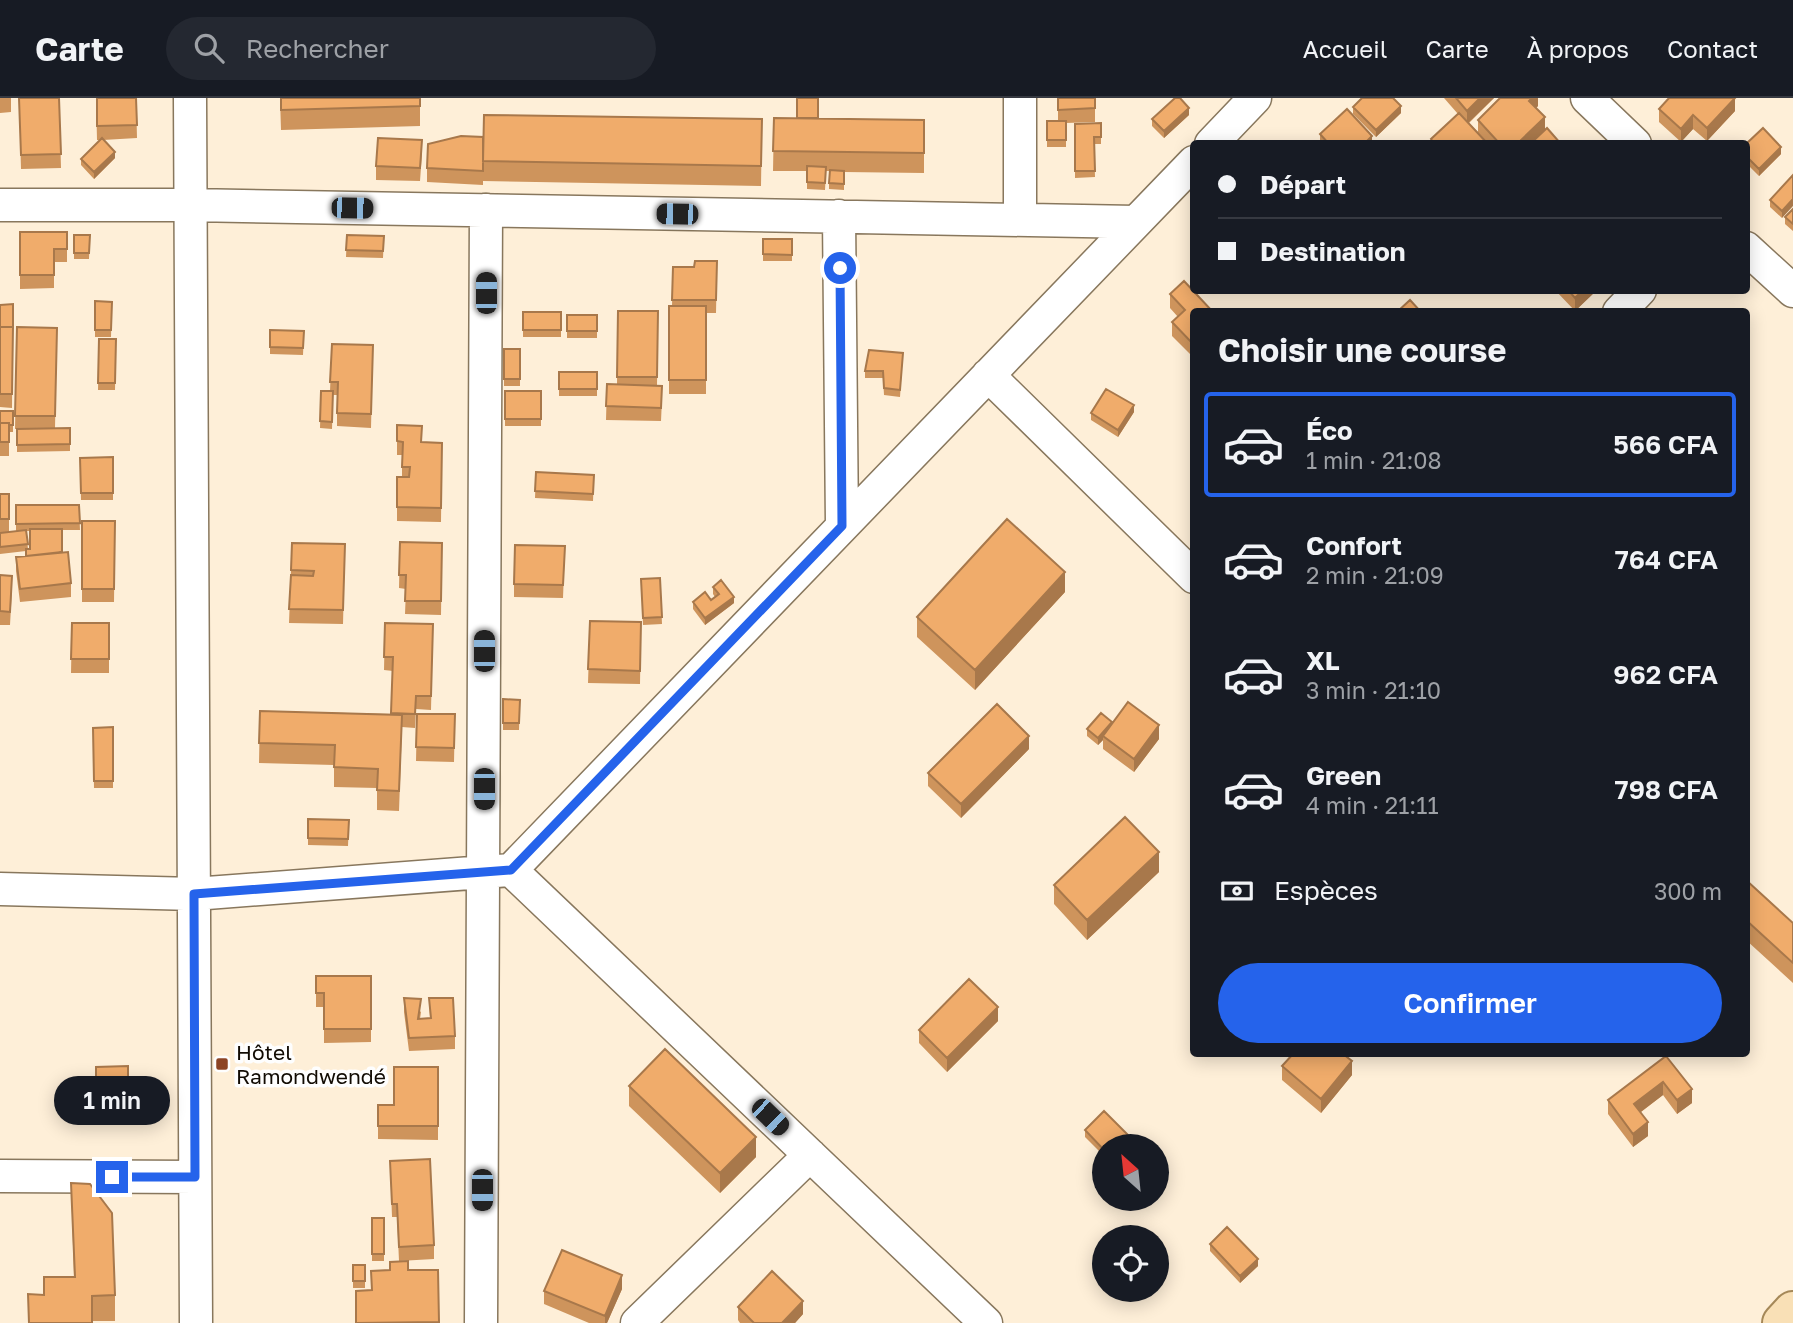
<!DOCTYPE html>
<html lang="fr">
<meta charset="utf-8">
<style>
body{margin:0;font-family:"Golos Text",sans-serif;background:#242831;color:#f1f3f6;height:100vh;display:flex;flex-direction:column;font-size:26px;white-space:nowrap}
*{box-sizing:border-box;margin:0}
p{font-size:23px;color:#9ea1a6}
.icon{flex:none;width:38px;height:38px;fill:none;stroke:currentColor;stroke-width:2;stroke-linecap:round;stroke-linejoin:round}
.map{position:relative;flex:1;overflow:hidden}
.drawer{position:absolute;left:1190px;top:210px;width:560px;height:749px;display:flex;flex-direction:column;background:#171b24;border-radius:7px;box-shadow:0 4px 18px #0003}
.drawer>*{flex:none}
.guide{position:absolute;left:1190px;top:42px;width:560px;height:154px;border-radius:7px;box-shadow:0 4px 18px #0003;display:grid;align-content:center;height:154px;padding:0 28px;background:#171b24}
.needle{width:46px;rotate:333deg}
.fabs{position:absolute;left:1092px;top:1036px;display:grid;gap:14px}
.fabs a{display:grid;place-items:center;width:77px;height:77px;border-radius:50%;background:#171b24;box-shadow:0 4px 18px #0003;font-size:35px}
.end{position:absolute;width:32px;height:32px;margin:-16px;border:9px solid #2563eb;background:#fff;box-shadow:0 0 0 4px #fff}
.from{border-radius:50%}
.bubble{position:absolute;height:49px;border-radius:24px;background:#171b24;box-shadow:0 4px 18px #0003;font-size:23px;font-weight:600;line-height:49px;text-align:center}
.car{position:absolute;width:21px;height:42px;margin:-21px -10px;border-radius:9px;box-shadow:0 0 5px 2px #0007;background:linear-gradient(#222 24%,#8ab4d8 0 40%,#222 0 76%,#8ab4d8 0 86%,#222 0)}
.guide b{display:flex;align-items:center;gap:24px;height:66px;font-size:26px}
.guide b+b{border-top:2px solid #363941}
.guide i{width:18px;height:18px;background:#f1f3f6}
ul{padding:0;list-style:none}
li{display:flex;align-items:center;gap:21px;height:105px;margin:0 14px 10px;padding:0 14px;border:4px solid transparent;border-radius:7px}
li div{flex:1}
li b{display:block;font-size:26px}
li em{font-style:normal;font-weight:600}
li.on{border-color:#2563eb}
li>.icon{width:63px;height:63px;stroke-width:1.5}
h2{padding:0 28px;font-size:32px;line-height:84px}
.pay{display:flex;align-items:center;gap:18px;height:77px;padding:0 28px;font-size:26px}
.pay p{margin-inline-start:auto}
.button{display:flex;gap:14px;margin-top:auto;padding:14px 28px}
.button a{flex:1;height:80px;border-radius:42px;background:#2563eb;color:#fff;font-size:28px;font-weight:600;line-height:80px;text-align:center}
header{display:flex;align-items:center;gap:42px;box-sizing:border-box;height:98px;padding:0 35px;background:#171b24;border-bottom:2px solid #363941}
header strong{font-size:33px}
nav{display:flex;gap:38px;margin-inline-start:auto;font-size:24px}
.search{width:490px;height:63px;background:#242831;display:flex;align-items:center;gap:18px;box-sizing:border-box;padding:0 24px;border-radius:38px;color:#9ea1a6;font-size:26px}
.map>svg:first-child{display:block}
</style>
<header>
<strong>Carte</strong>
<div class="search"><svg class="icon" aria-label="search" viewBox="0 0 24 24"><circle cx="10" cy="10" r="6"/><path d="M15 15l6 6"/></svg>Rechercher</div>
<nav><a>Accueil</a><a>Carte</a><a>À propos</a><a>Contact</a></nav>
</header>
<div class="map">
<svg width="1793" height="1225" viewBox="0 0 1793 1225">
<rect width="100%" height="100%" fill="#feefd8"/>
<g fill="none" stroke-linecap="round" stroke-linejoin="round">
<defs>
<path id="minor" d="M190,0L196,1225
M1020,0V121
M1587,0L1635,46
M1211,46L1255,0
M0,107H190L1136,124
M839,118L842,428
M1746,150L1793,193
M1619,214L1640,192
M988,277L1194,479
M511,772L1194,64
M0,791L194,796L511,772L986,1225
M0,1078L195,1079
M481,1225L486,112
M637,1225L810,1057"/>
<path id="major" d="M1782,1225L1793,1213"/>
</defs>
<!-- minor casing -->
<use href="#minor" stroke="#88775d" stroke-width="35"/>
<!-- major casing -->
<use href="#major" stroke="#a58858" stroke-width="42"/>
<!-- minor -->
<use href="#minor" stroke="#fff" stroke-width="32"/>
<!-- major -->
<use href="#major" stroke="#f9e0b6" stroke-width="38"/>
</g>
<!-- wall -->
<path fill="#ce945c" fill-rule="evenodd" d="M0,0H11V14L0,15Z
M19,0H59L61,70L21,71Z
M96,0H136L137,40L103,42L115,60L94,81L81,67V61L101,42H97Z
M280,0H420V28L281,32Z
M1058,0H1095V24L1066,25V49H1047V23H1058Z
M1444,0H1494L1469,25L1478,34V22L1538,0V8L1536,10L1545,32L1561,46H1431V41L1458,16Z
M1353,9L1401,15L1376,39L1353,16Z
M1659,11L1735,13L1707,43L1693,31L1681,44L1659,24Z
M1189,17L1164,40L1152,28V21Z
M774,20L924,22V75L844,74V92L829,91V73H826L825,92L807,91V73H773Z
M762,21L761,88L483,83V63V87L427,84V70L483,39Z
M1101,25V46H1094L1095,79L1075,80V26Z
M1320,36L1372,46H1320Z
M1746,46L1781,56L1759,78L1746,65Z
M422,55L420,83L376,82V68Z
M1793,77L1782,120L1770,109V102Z
M1793,111V133L1785,126V119Z
M20,134H67V164H54V190L20,191Z
M74,137H90L89,161H74Z
M347,137L384,138L383,160L346,159Z
M763,141H792V163H763Z
M717,163L716,215H706V296H669V208H672L673,169H694Z
M1555,192H1597L1575,213Z
M1170,196L1194,214V260L1172,238V224L1178,219L1170,210Z
M95,203L112,204L111,239H95Z
M13,206L12,310L0,309V207Z
M618,213H658L657,287L662,301L661,323L606,322L607,286H617Z
M523,214H561V239H523Z
M567,217H597V240H567Z
M17,229L57,230L55,330H70V353L17,354V331H15Z
M270,232L304,233L303,257L270,256Z
M99,241H116L115,292H98Z
M332,246L373,247L371,330L337,328V297H333L332,331L320,330L321,293H330Z
M504,251H520V288H504Z
M903,255L900,299L884,297L883,280H865V273Z
M559,274H597V298H559Z
M505,293H541V328H505Z
M0,313H13V334H9V358H0Z
M1134,314L1118,339L1091,322V315Z
M397,327L422,344L442,345L441,424L397,423V379H402V357H397Z
M113,359V402H81L80,360Z
M536,374L594,377L593,403L535,400Z
M0,396H9V434L16,433V407H79L80,432H62V454L71,485V499L20,504L16,473V459L26,458V453L0,456ZM26,433H30V451H28Z
M82,423H115L114,504H82Z
M400,444L442,445L441,517L405,516L406,491L399,490Z
M292,445L345,446L343,526L289,525Z
M565,448L563,500L514,499V486Z
M0,477L12,491L10,527H0Z
M660,480L662,526L643,527L641,481Z
M713,489L734,505L705,527L693,511V504L711,502L715,499L713,496Z
M1065,494L975,592L917,539V519Z
M590,523L641,524L640,586L588,585Z
M72,525H109V575H71Z
M385,525L433,526L431,612L416,611L415,630L402,629L399,713L377,712V690L334,689V667L259,665L260,613L391,616L393,573L384,572Z
M503,601L520,602L519,632H503Z
M417,616H455L454,664L416,663Z
M1112,624L1159,641L1134,674L1103,651V642L1098,647L1087,638V631Z
M113,629V690H94L93,630Z
M1029,651L961,720L928,688V675Z
M308,721L349,722L348,748L308,747Z
M1159,774L1087,842L1054,806V787Z
M1746,782L1793,825V885L1746,842Z
M316,878H371V944L324,945V909H316Z
M404,900L421,914L420,921L430,920L429,900L455,938V951L409,953L404,914Z
M998,923L947,974L919,945V932Z
M1666,958L1692,1005L1677,1016L1663,997L1641,1014L1648,1038L1633,1049L1608,1016V1002Z
M128,968V1012H96V969Z
M1282,968L1352,977L1321,1015L1282,982Z
M438,969V1042L378,1041V1007H394Z
M629,988L756,1059L720,1095L629,1008Z
M1085,1032L1133,1048H1104V1058L1085,1039Z
M390,1063L434,1147V1161L399,1163L397,1119H392Z
M71,1085L115,1197V1223H92L44,1197L74,1179Z
M372,1120H384V1163H372Z
M1210,1146L1258,1168L1240,1185L1210,1153Z
M353,1167H365V1190H353Z
M622,1191L607,1225H589L544,1206V1193Z
M738,1209L803,1216L795,1225H740L738,1222Z"/>
<!-- shaded-wall -->
<path fill="#a8784b" d="M1480,0H1494L1467,26V13Z
M1532,0H1538V8L1529,16V3Z
M1735,0V13L1707,43V30Z
M1401,8V15L1376,39V32Z
M1189,10V17L1164,40V33Z
M1693,17V31L1681,44V31Z
M1545,19V33L1531,46H1517Z
M1372,38V46H1364Z
M1781,49V56L1759,78V71Z
M115,54V60L94,81V74Z
M1793,101V108L1782,120V113Z
M1583,192H1597L1575,213V200Z
M1134,307V314L1118,339V332Z
M1065,474V494L975,592V572Z
M734,499V505L705,527V520Z
M1112,624V631L1103,638V642L1098,647V640Z
M1159,627V641L1134,674V661Z
M1029,638V651L961,720V706Z
M1159,754V774L1087,842V822Z
M998,909V923L947,974V960Z
M1352,963V977L1321,1015V1001Z
M1663,984V997L1634,1019V1006Z
M1692,991V1005L1677,1016V1002Z
M1648,1024V1038L1633,1049V1036Z
M756,1039V1059L720,1095V1075Z
M1258,1161V1168L1240,1185V1178Z
M622,1177V1191L607,1225H605V1218Z
M803,1203V1216L795,1225H782Z"/>
<!-- building -->
<path fill="#f0ac6b" stroke="#a8784b" stroke-width="2" d="M19,0H59L61,56L21,57Z
M97,0H136L137,27L97,28Z
M281,0H420V8L281,12Z
M797,0H818V20H797Z
M1058,0H1095V10L1058,12Z
M1175,0H1180L1189,10L1164,33L1152,21Z
M1362,0H1393L1401,8L1376,32L1353,9Z
M1456,0H1480L1467,13Z
M1500,0H1532L1529,3L1545,19L1517,46H1500L1478,22Z
M1669,0H1735L1707,30L1693,17L1681,31L1659,11Z
M1347,11L1372,38L1364,46H1329L1320,36Z
M1459,15L1488,46H1434L1431,41Z
M484,17L762,21L761,68L483,63Z
M774,20L924,22V55L773,53Z
M1047,23H1066V42H1047Z
M1101,25V39H1094L1095,73H1075V26Z
M1547,30L1561,46H1530Z
M1763,30L1781,49L1759,71L1746,58V46Z
M461,38L483,39V73L427,70L428,46Z
M102,40L115,54L94,74L81,61Z
M378,40L422,42L420,70L376,68Z
M807,68L826,69L825,85L807,84Z
M830,72L844,73V86L829,85Z
M1793,77V101L1782,113L1770,102Z
M1793,111V126L1785,119Z
M20,134H67V151H54V177H20Z
M74,137H90L89,155H74Z
M347,137L384,138L383,153L346,152Z
M763,141H792V157L763,156Z
M695,163H717L716,202H672L673,169H694Z
M1184,183L1213,214H1194V247L1172,224L1185,212L1170,196Z
M1568,192H1583L1575,200Z
M1410,202L1421,214H1397Z
M95,203L112,204L111,232H95Z
M13,206V230V229H0V207Z
M669,208H706V282H669Z
M618,213H658L657,279H617Z
M523,214H561V232H523Z
M567,217H597V233H567Z
M0,229H13L12,296H0Z
M17,229L57,230L55,318H15Z
M270,232L304,233L303,250L270,249Z
M99,241H116L115,285H98Z
M332,246L373,247L371,316L337,315L338,284H330Z
M504,251H520V281H504Z
M869,252L903,255L900,292L884,290L883,273H865Z
M559,274H597V291H559Z
M607,286L662,288L661,310L606,308Z
M1106,291L1134,307L1118,332L1091,315Z
M321,293H333L332,324L320,323Z
M505,293H541V321H505Z
M0,313H13V327H9V325H0Z
M0,325H9V344H0Z
M397,327L422,328L421,344L442,345L441,410L397,409V379H409L410,369H402L403,344L397,343Z
M70,330V346L17,347V331Z
M113,359V395H81L80,360Z
M536,374L594,377L593,396L535,393Z
M0,396H9V421H0Z
M16,407H79L80,425L16,426Z
M1007,421L1065,474L975,572L917,519Z
M82,423H115L114,491H82Z
M30,431H62V454L26,458V451H30Z
M26,432L28,446L0,449V435Z
M400,444L442,445L441,503H405L406,477H399Z
M292,445L345,446L343,512L289,511L291,477L313,478L314,473L291,472Z
M515,447L565,448L563,487L514,486Z
M68,454L71,485L20,491L16,459Z
M0,477L12,478L10,514L0,513Z
M660,480L662,519L643,520L641,481Z
M721,482L734,499L705,520L693,504L705,494L711,502L719,496L713,489Z
M590,523L641,524L640,573L588,571Z
M72,525H109V561H71Z
M385,525L433,526L431,598H416L415,616L391,615L393,559H384Z
M503,601L520,602L519,625H503Z
M1128,604L1159,627L1134,661L1103,638Z
M997,606L1029,638L961,706L928,675Z
M260,613L402,617L399,693L377,692L378,671L334,669L335,647L259,645Z
M1101,615L1112,624L1098,640L1087,631Z
M417,616H455L454,650L416,649Z
M113,629V683H94L93,630Z
M1125,719L1159,754L1087,822L1054,787Z
M308,721L349,722L348,741L308,740Z
M1746,782L1793,825V865L1746,822Z
M316,878H371V931H324V895H316Z
M969,881L998,909L947,960L919,932Z
M404,900L421,901L418,921L431,920L429,900H453L455,938L409,940Z
M665,951L756,1039L720,1075L629,988Z
M1293,956H1343L1352,963L1321,1001L1282,968Z
M1666,958L1692,991L1677,1002L1663,984L1634,1006L1648,1024L1633,1036L1608,1002Z
M128,968V1005H96V969Z
M394,969H438V1028H378V1007H394Z
M1104,1013L1133,1042L1127,1048H1104V1052L1085,1032Z
M430,1061L434,1147L399,1149L397,1106H392L390,1063Z
M71,1085L90,1086L112,1115L115,1197L92,1198V1225H29L28,1196L44,1197V1179H75Z
M372,1120H384V1156H372Z
M1227,1129L1258,1161L1240,1178L1210,1146Z
M562,1152L622,1177L605,1218L544,1193Z
M408,1163V1172H438L439,1224L356,1225V1193L372,1192L371,1173L390,1172V1164Z
M353,1167H365V1183H353Z
M772,1173L803,1203L782,1225H754L738,1209Z"/>
<g fill="none" stroke-linecap="round" stroke-linejoin="round">
<!-- route -->
<path stroke="#2563eb" stroke-width="9" d="M112,1079H195L194,796L511,772L842,428L840,170"/>
</g>
<!-- markers -->
<rect fill="#8c4425" stroke="#fefefe" stroke-width="2.5" x="215" y="959" width="14" height="14" rx="3.5"/>
<g text-anchor="middle" dominant-baseline="central" stroke-width="7" stroke-linejoin="round" paint-order="stroke">
<!-- poi labels -->
<g font-size="21" fill="#110b03" stroke="#fefefe" text-anchor="start">
<text x="236" y="954">Hôtel<tspan x="236" dy="24">Ramondwendé</tspan></text>
</g>
</g>
</svg>
<div class="fabs">
<a><svg class="needle" viewBox="-14 -14 28 28"><path d="M0-13l5 13h-10z" fill="#e53935"/><path d="M0 13l5-13h-10z" fill="#9ea1a6"/></svg></a>
<a><svg class="icon" aria-label="locate" viewBox="0 0 24 24"><circle cx="12" cy="12" r="6"/><path d="M12 2v4M12 18v4M2 12h4M18 12h4"/></svg></a>
</div>
<i class="end from" style="left:840px;top:170px"></i>
<i class="end" style="left:112px;top:1079px"></i>
<div class="bubble" style="left:54px;top:978px;width:116px">1 min</div>
<i class="car" style="left:352px;top:110px;rotate:91deg"></i>
<i class="car" style="left:677px;top:116px;rotate:271deg"></i>
<i class="car" style="left:486px;top:195px;rotate:0deg"></i>
<i class="car" style="left:484px;top:553px;rotate:0deg"></i>
<i class="car" style="left:484px;top:691px;rotate:180deg"></i>
<i class="car" style="left:770px;top:1019px;rotate:134deg"></i>
<i class="car" style="left:482px;top:1092px;rotate:180deg"></i>
<div class="guide">
<b><i class="from"></i>Départ</b>
<b><i></i>Destination</b>
</div>
<section class="drawer">
<h2>Choisir une course</h2>
<ul>
<li class="on"><svg class="icon" aria-label="car" viewBox="0 0 24 24"><path d="M5 17H2v-5l4-1 3-4h7l3 4 3 1v5h-3M9 17h6M6 11h13"/><circle cx="7" cy="17" r="2"/><circle cx="17" cy="17" r="2"/></svg><div><b>Éco</b><p>1 min · 21:08</p></div><em>566 CFA</em></li>
<li><svg class="icon" aria-label="car" viewBox="0 0 24 24"><path d="M5 17H2v-5l4-1 3-4h7l3 4 3 1v5h-3M9 17h6M6 11h13"/><circle cx="7" cy="17" r="2"/><circle cx="17" cy="17" r="2"/></svg><div><b>Confort</b><p>2 min · 21:09</p></div><em>764 CFA</em></li>
<li><svg class="icon" aria-label="car" viewBox="0 0 24 24"><path d="M5 17H2v-5l4-1 3-4h7l3 4 3 1v5h-3M9 17h6M6 11h13"/><circle cx="7" cy="17" r="2"/><circle cx="17" cy="17" r="2"/></svg><div><b>XL</b><p>3 min · 21:10</p></div><em>962 CFA</em></li>
<li><svg class="icon" aria-label="car" viewBox="0 0 24 24"><path d="M5 17H2v-5l4-1 3-4h7l3 4 3 1v5h-3M9 17h6M6 11h13"/><circle cx="7" cy="17" r="2"/><circle cx="17" cy="17" r="2"/></svg><div><b>Green</b><p>4 min · 21:11</p></div><em>798 CFA</em></li>
</ul>
<div class="pay"><svg class="icon" aria-label="cash" viewBox="0 0 24 24"><path d="M3 7h18v10H3z"/><circle cx="12" cy="12" r="2"/></svg>Espèces<p>300 m</p></div>
<div class="button"><a>Confirmer</a></div>
</section>
</div>
